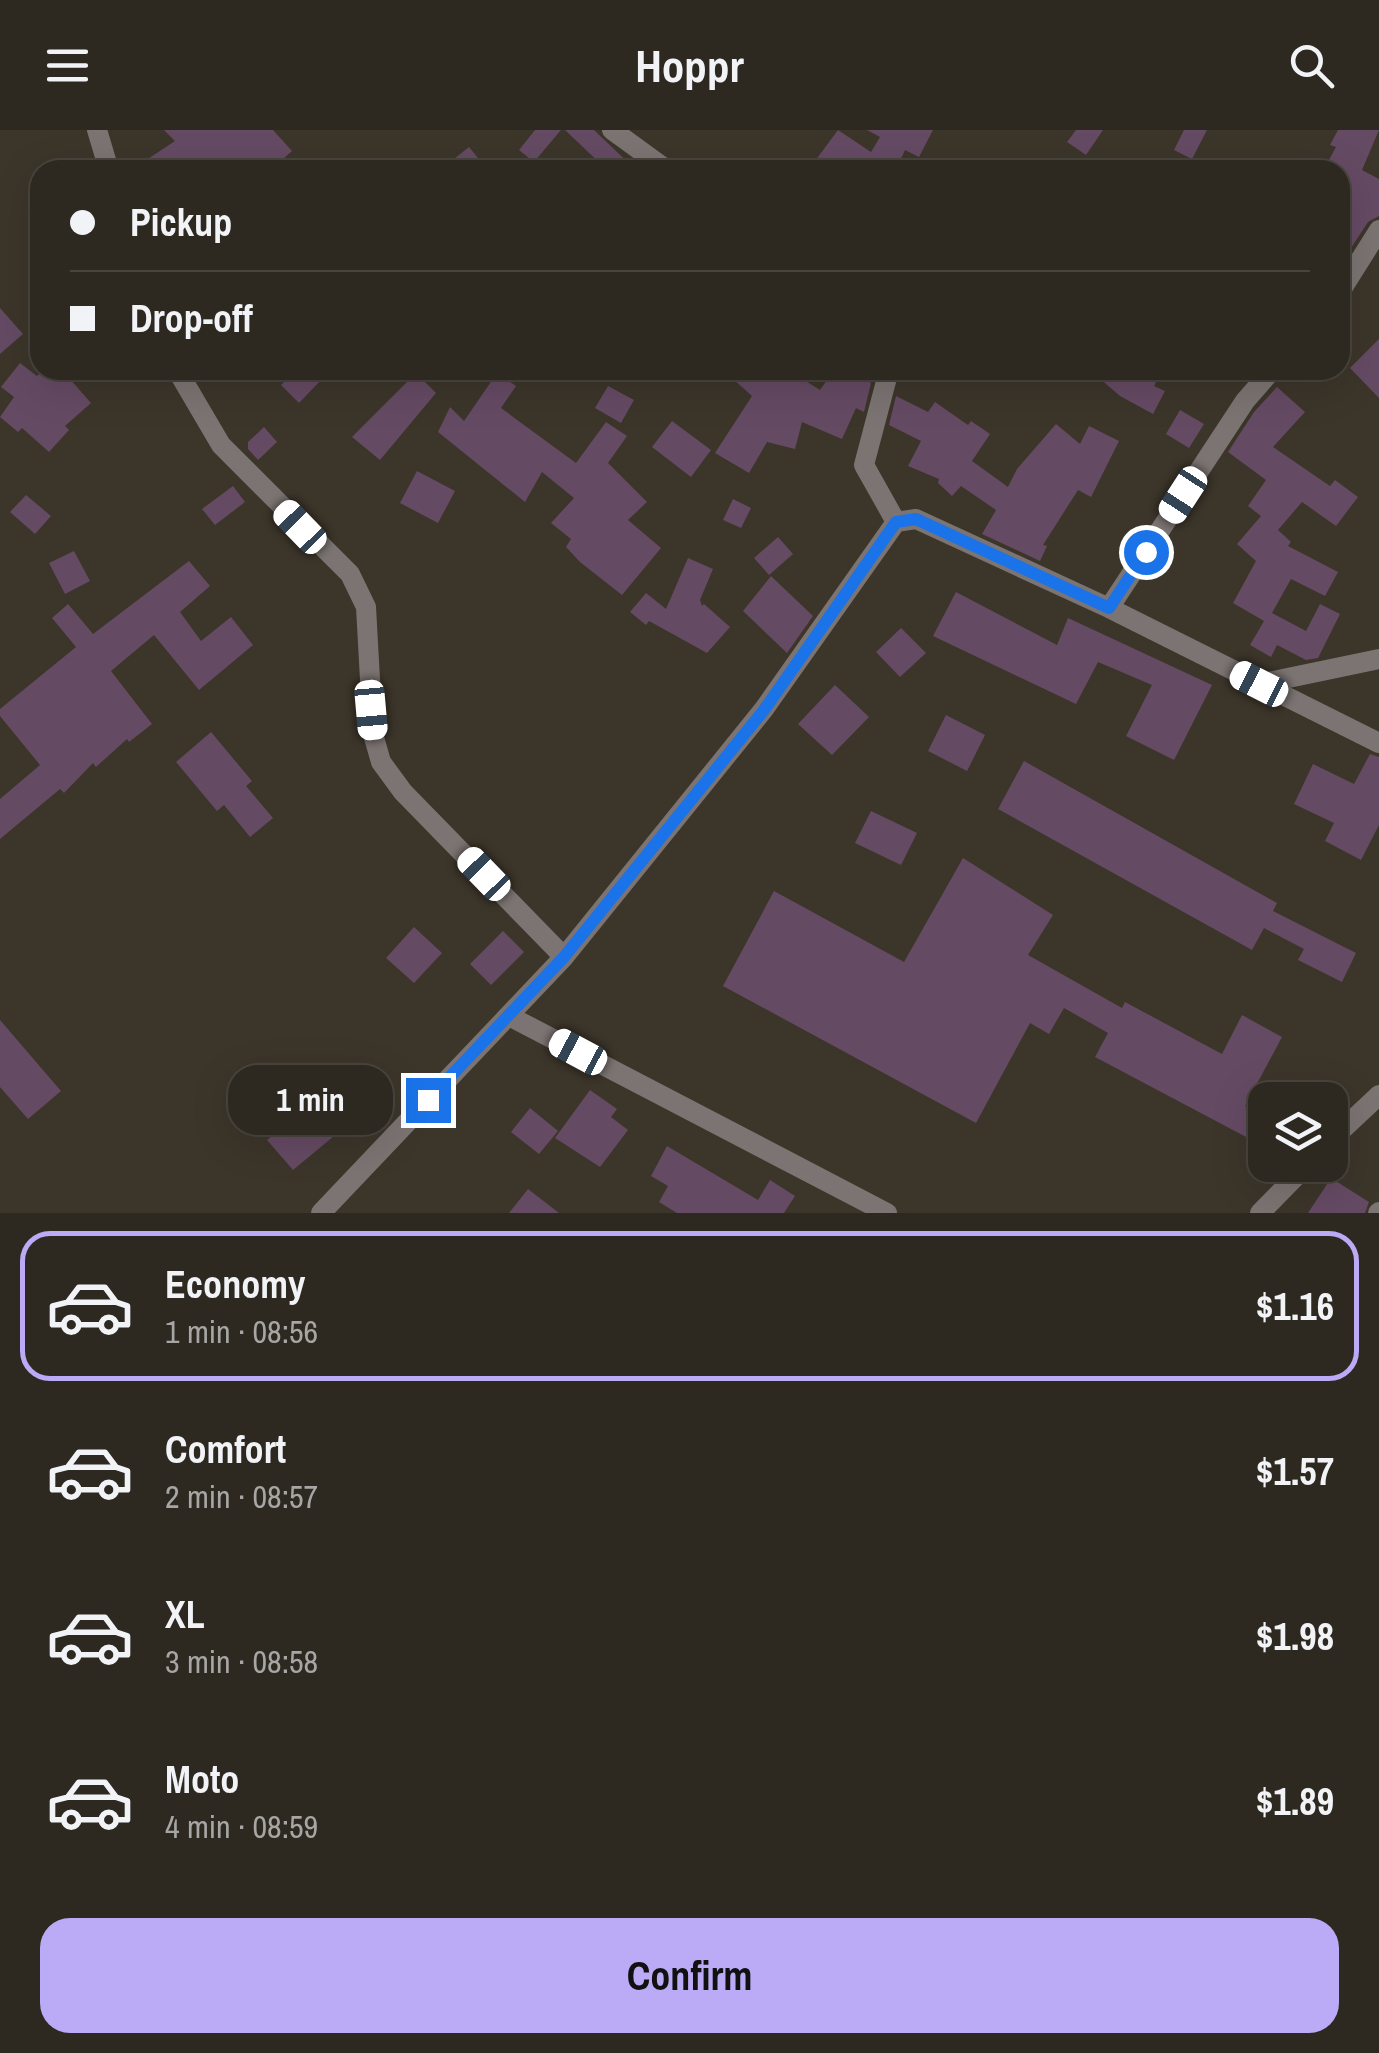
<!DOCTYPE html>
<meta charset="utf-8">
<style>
body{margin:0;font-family:"Archivo Narrow",sans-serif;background:#39342d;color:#f1f3f6;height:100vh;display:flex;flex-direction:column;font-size:38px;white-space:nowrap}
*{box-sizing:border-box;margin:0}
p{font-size:32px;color:#a7a6a5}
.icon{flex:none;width:55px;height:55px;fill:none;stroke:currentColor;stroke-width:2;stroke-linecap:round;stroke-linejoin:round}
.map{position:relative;height:1083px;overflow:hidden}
.drawer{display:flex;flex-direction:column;background:#2d2820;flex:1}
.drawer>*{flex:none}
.top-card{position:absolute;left:30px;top:30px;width:1320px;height:220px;border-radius:30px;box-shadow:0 10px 40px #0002,0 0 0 2px #48443e;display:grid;align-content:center;height:220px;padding:0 40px;background:#2d2820}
.buttons{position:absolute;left:1248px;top:952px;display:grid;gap:20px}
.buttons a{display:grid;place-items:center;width:100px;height:100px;border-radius:20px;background:#2d2820;box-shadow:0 10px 40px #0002,0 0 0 2px #48443e;font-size:50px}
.end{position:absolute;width:45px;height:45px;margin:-22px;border:12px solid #1a73e8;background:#fff;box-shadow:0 0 0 5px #fff}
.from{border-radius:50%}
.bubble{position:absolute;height:70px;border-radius:30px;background:#2d2820;box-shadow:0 10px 40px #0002,0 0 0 2px #48443e;font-size:32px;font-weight:700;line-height:70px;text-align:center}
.car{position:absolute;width:30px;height:60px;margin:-30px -15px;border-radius:12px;box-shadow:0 0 8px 2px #0007;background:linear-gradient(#fff 24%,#345 0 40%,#fff 0 76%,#345 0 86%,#fff 0)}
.top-card b{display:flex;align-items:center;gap:35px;height:95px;font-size:38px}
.top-card b+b{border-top:2px solid #48443e}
.top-card i{width:25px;height:25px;background:#f1f3f6}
ul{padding:18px 0 0;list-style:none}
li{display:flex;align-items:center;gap:30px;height:150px;margin:0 20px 15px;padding:0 20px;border:5px solid transparent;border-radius:30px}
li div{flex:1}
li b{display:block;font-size:38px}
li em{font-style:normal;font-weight:700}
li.active{border-color:#bbaaf6}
li>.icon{width:90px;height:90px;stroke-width:1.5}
.cta{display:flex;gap:20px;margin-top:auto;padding:20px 40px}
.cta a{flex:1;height:115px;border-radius:30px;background:#bbaaf6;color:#111;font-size:40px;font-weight:700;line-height:115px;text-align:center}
header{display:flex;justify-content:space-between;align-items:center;height:130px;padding:0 40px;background:#2d2820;font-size:45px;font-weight:700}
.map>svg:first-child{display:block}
</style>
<header><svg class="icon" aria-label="menu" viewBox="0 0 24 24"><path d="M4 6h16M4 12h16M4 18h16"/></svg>Hoppr<svg class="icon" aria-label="search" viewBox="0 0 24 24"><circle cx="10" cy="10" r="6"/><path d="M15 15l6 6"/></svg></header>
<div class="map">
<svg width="1379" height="1083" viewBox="0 0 1379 1083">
<rect width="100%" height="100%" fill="#3c352a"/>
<!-- building -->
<path fill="#654a63" d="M164,0H273L292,21L271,40H131L175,11Z
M535,0H561L534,32L519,20Z
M565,0H594L636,40H607Z
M838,0L871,22L880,7L867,0H933L919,27L905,20L896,40H862L846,30L839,40H829L815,31Z
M1076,0H1103L1086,25L1067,12Z
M1184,0H1207L1192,29L1174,20Z
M1338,0H1379L1362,40L1379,49V86L1368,92L1351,118L1340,112V40L1325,37L1336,17L1330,15Z
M469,17L488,40H440Z
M0,178L23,204L0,224Z
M1379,209V268L1350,238Z
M20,233L37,246L43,240H62L91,273L65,296L69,300L49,322L22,298L18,302L0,287L14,267L1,257Z
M296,240H312L322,249L299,273L281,255Z
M723,240H788L820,260L834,240H850L871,253L864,282L856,278L842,309L802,292L795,319L767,312L749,343L715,323L752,266Z
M1090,240H1162L1154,256L1165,261L1153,284L1120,266Z
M416,243L436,263L380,330L352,307Z
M497,243L516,256L501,278L576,333L606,292L627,306L608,333L647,372L628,390L661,418L622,465L580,432L566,417L571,409L551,393L574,368L542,342L525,372L438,302L450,277L464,291Z
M608,256L634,270L621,293L595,278Z
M1277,257L1305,282L1273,317L1330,356L1335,350L1358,367L1336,396L1302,372L1278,400L1291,412L1288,416L1338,442L1325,466L1291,449L1272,483L1306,501L1320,474L1340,484L1318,528L1306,530L1277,515L1271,527L1250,515L1264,491L1233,473L1256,431L1237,414L1261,386L1248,376L1266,350L1228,322L1254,282Z
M896,266L928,282L935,272L968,295L971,291L990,304L972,331L1008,357L1017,339L1056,294L1080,314L1089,296L1119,311L1091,367L1078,360L1043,415L1047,416L1040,431L982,404L996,380L961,356L952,366L938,353L939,349L908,336L921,311L889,295Z
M1180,280L1204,294L1189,318L1166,304Z
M672,291L711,320L691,347L652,317Z
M264,297L277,312L258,330L248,319V312Z
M417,341L455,361L438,393L400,373Z
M233,356L245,372L215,395L202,379Z
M26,365L51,386L35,404L10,382Z
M733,369L751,378L741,398L723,390Z
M778,407L793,424L769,445L754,428Z
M74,421L90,451L65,464L49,433Z
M688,428L713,439L700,470L702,476L704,474L730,497L707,523L649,491L646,495L630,482L646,463L666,479Z
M189,431L210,456L180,482L201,511L231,487L253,515L199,560L154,505L111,541L152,594L129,612L127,609L96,637L93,633L64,663L60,659L0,709V669L40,635L0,586V579L76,517L52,488L68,474L93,504Z
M771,446L813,486L787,523L743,481Z
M956,462L1057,515L1068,488L1212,555L1174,630L1126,606L1152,555L1098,532L1076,574L933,506Z
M901,498L926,523L900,547L876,522Z
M835,555L869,587L832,625L798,594Z
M946,585L985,605L967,641L928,621Z
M211,602L252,651L246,656L273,688L250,707L224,675L217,681L176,632Z
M1370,624L1379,627V695L1361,730L1325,711L1334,693L1294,674L1313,634L1354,654Z
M1024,631L1277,773L1273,781L1356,823L1342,852L1298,830L1304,819L1264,798L1252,820L998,679Z
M871,681L917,703L901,735L855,713Z
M963,728L1053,785L1028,825L1122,878L1125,872L1222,924L1242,885L1282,907L1245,976L1265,986V1017L1095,927L1108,903L1064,878L1049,904L1030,893L976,993L723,856L774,761L904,832Z
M414,797L442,823L414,853L386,828Z
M503,801L524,822L491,855L470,834Z
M0,890L61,961L28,989L0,957Z
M590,960L617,979L611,987L628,1000L600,1037L555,1008Z
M308,976L334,1006L293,1040L267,1010Z
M530,978L558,1001L539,1024L511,1002Z
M667,1016L758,1070L770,1050L795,1066L784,1083H677L659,1072L668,1056L651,1046Z
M1331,1048L1369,1072L1365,1083H1308Z
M528,1059L559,1083H509Z"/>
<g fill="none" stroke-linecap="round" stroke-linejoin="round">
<!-- street -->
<path stroke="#7b7472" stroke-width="20" d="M97,0L109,40
M612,0L667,40
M1340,162L1379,100
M177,240L221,315L350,444L366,477L373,604L381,632L403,662L564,827
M889,240L864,335L896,392
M1109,478L1245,271L1272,240
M1259,554L1379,529
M509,886L887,1083
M1330,1011L1379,965
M321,1083L564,827L764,579L896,392L916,389L1109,478L1379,613
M1260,1083L1307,1035
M1378,1083L1379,1082"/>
</g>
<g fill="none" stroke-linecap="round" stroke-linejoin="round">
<!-- route -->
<path stroke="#1a73e8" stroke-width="12" d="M428,970L564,827L764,580L896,392L916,389L1109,478L1146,422"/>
</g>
</svg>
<div class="buttons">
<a><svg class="icon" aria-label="layers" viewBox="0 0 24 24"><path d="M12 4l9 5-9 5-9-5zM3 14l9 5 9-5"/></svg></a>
</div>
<i class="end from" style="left:1146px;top:422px"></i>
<i class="end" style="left:428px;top:970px"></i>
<div class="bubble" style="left:228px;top:935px;width:165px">1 min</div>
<i class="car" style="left:1183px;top:365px;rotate:213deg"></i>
<i class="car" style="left:300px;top:397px;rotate:316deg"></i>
<i class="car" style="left:1259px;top:554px;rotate:297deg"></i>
<i class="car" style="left:371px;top:580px;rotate:175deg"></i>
<i class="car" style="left:484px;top:744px;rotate:316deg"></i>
<i class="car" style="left:578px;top:922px;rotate:298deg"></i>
<div class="top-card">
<b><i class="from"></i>Pickup</b>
<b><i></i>Drop-off</b>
</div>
</div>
<section class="drawer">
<ul>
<li class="active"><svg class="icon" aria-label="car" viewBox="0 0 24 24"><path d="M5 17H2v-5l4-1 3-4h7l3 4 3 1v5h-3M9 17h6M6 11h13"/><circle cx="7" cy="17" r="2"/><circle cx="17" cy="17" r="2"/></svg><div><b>Economy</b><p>1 min · 08:56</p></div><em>$1.16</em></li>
<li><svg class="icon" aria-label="car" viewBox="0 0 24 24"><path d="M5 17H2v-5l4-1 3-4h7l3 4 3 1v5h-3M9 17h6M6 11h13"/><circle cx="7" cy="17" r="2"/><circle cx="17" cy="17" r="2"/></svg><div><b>Comfort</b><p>2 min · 08:57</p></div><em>$1.57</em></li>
<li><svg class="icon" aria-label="car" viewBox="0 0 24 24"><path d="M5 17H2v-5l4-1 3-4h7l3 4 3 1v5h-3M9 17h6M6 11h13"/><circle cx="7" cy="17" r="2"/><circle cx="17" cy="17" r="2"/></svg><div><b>XL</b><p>3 min · 08:58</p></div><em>$1.98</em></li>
<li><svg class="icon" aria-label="car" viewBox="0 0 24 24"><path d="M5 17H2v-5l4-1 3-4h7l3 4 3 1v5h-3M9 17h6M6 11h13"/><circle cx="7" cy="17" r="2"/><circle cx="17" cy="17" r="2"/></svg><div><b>Moto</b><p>4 min · 08:59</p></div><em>$1.89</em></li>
</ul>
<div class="cta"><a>Confirm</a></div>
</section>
